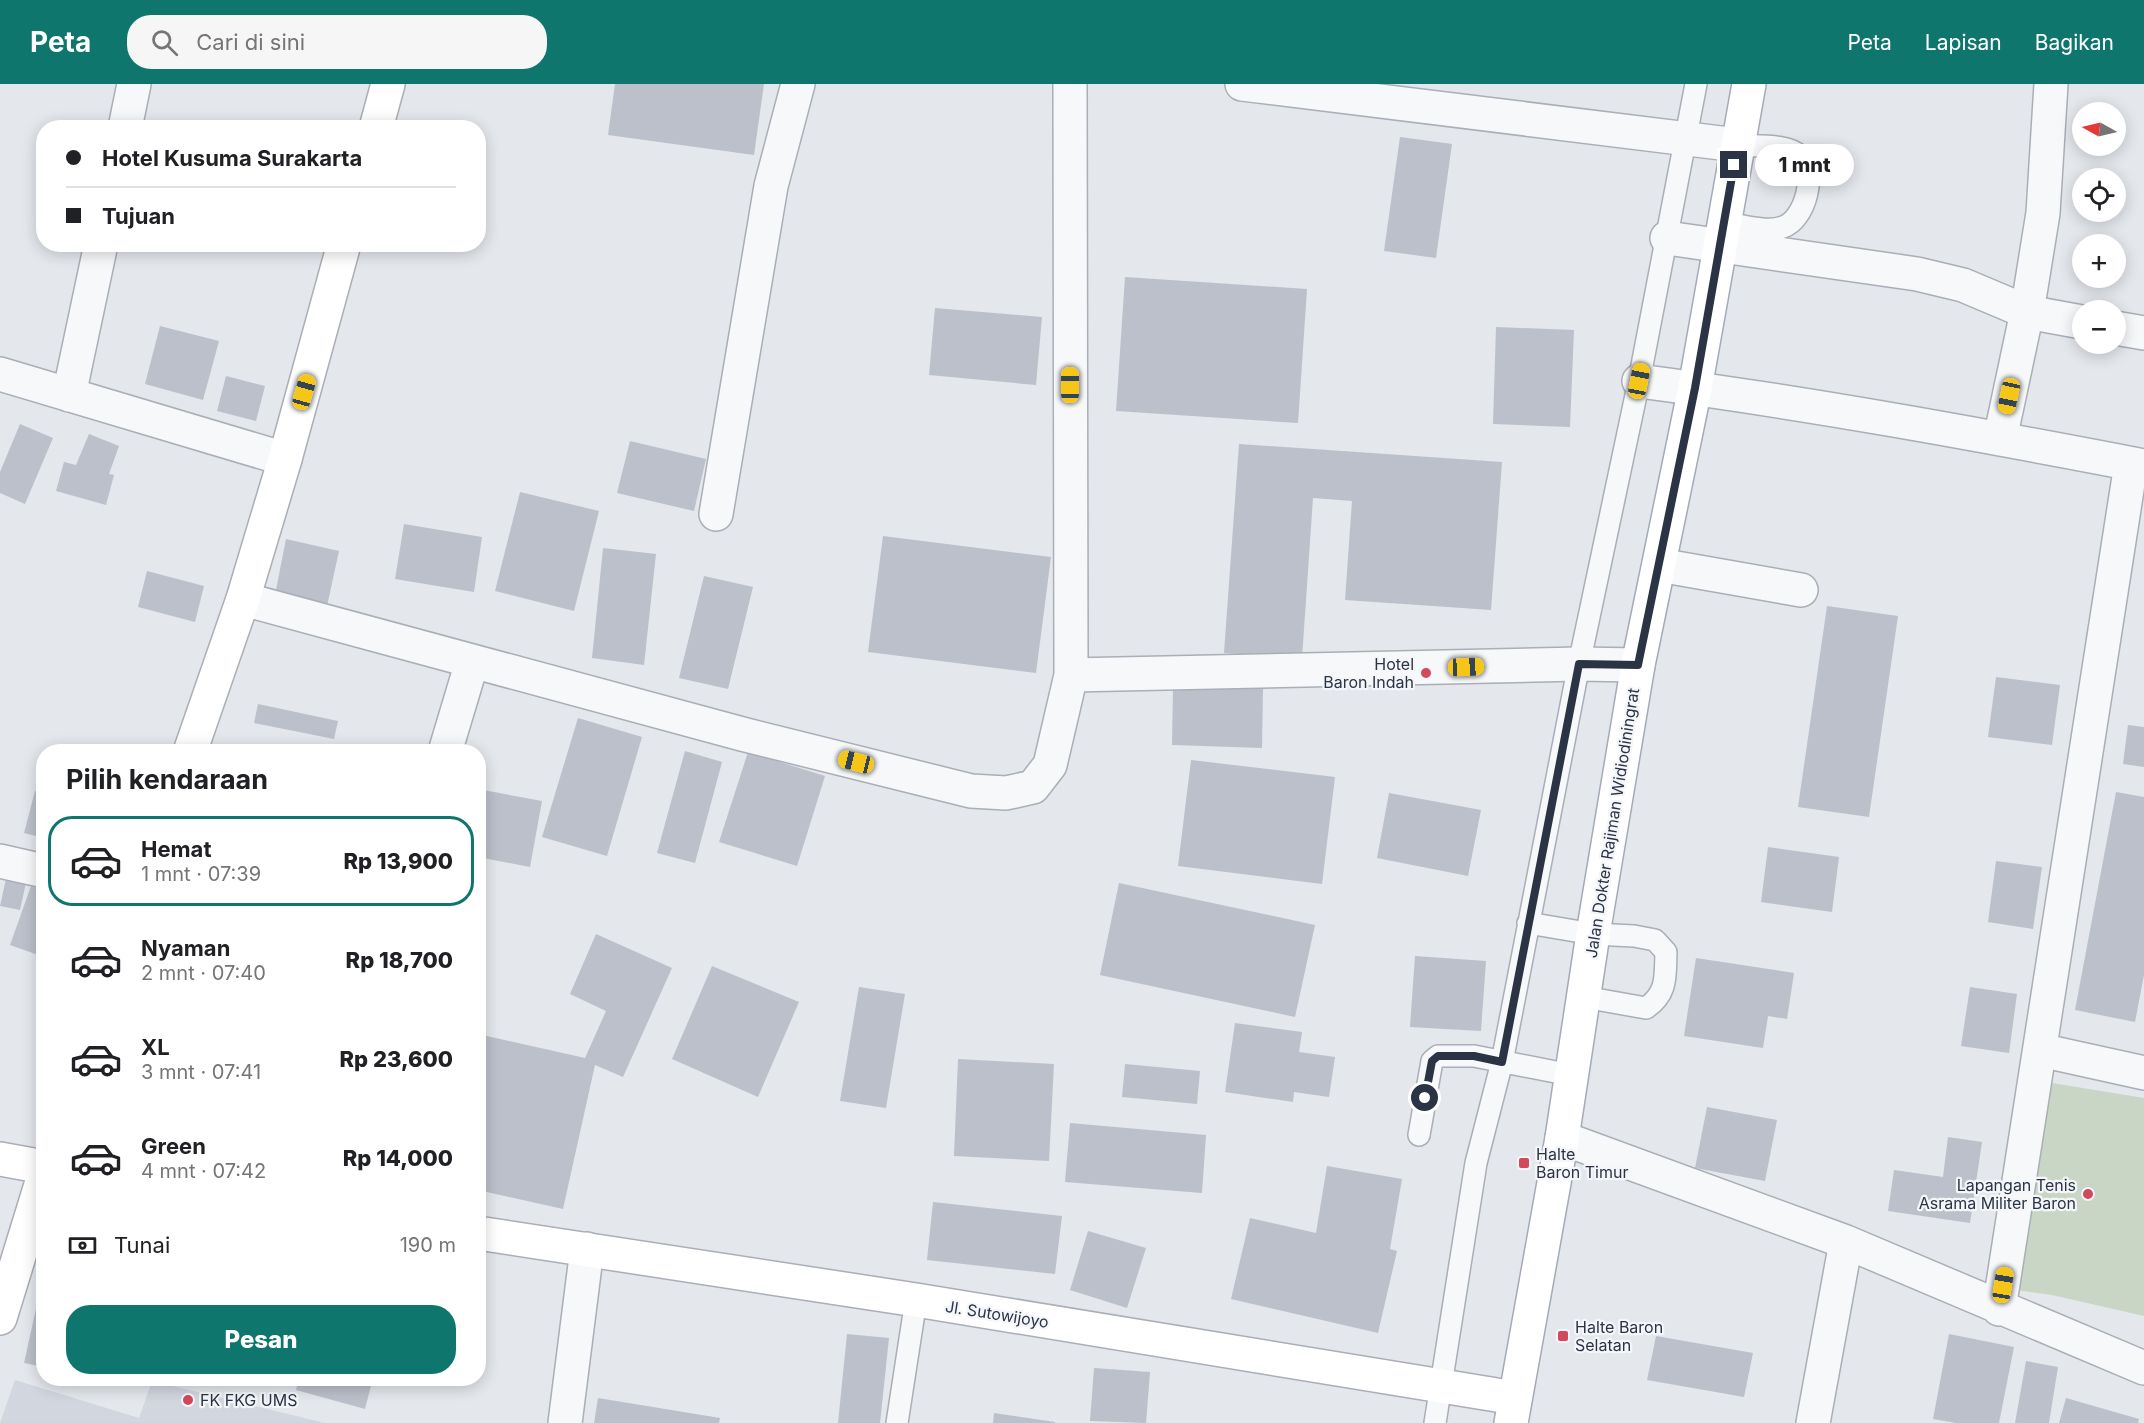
<!DOCTYPE html>
<html lang="id">
<meta charset="utf-8">
<style>
body{margin:0;font-family:Inter,sans-serif;background:#f6f6f6;color:#202124;height:100vh;display:flex;flex-direction:column;font-size:22px;white-space:nowrap}
*{box-sizing:border-box;margin:0}
p{font-size:20px;color:#757577}
.icon{flex:none;width:33px;height:33px;fill:none;stroke:currentColor;stroke-width:2;stroke-linecap:round;stroke-linejoin:round}
.map{position:relative;flex:1;overflow:hidden}
.drawer{position:absolute;left:36px;top:660px;width:450px;height:642px;display:flex;flex-direction:column;background:#fff;border-radius:24px;box-shadow:0 3px 15px #0003}
.drawer>*{flex:none}
.banner{position:absolute;left:36px;top:36px;width:450px;height:132px;border-radius:24px;box-shadow:0 3px 15px #0003;display:grid;align-content:center;height:132px;padding:0 30px;background:#fff}
.needle{width:39px;rotate:278deg}
.buttons{position:absolute;left:2072px;top:18px;display:grid;gap:12px}
.buttons a{display:grid;place-items:center;width:54px;height:54px;border-radius:50%;background:#fff;box-shadow:0 3px 15px #0003;font-size:30px}
.end{position:absolute;width:27px;height:27px;margin:-14px;border:8px solid #2b3445;background:#fff;box-shadow:0 0 0 3px #fff}
.from{border-radius:50%}
.bubble{position:absolute;height:42px;border-radius:21px;background:#fff;box-shadow:0 3px 15px #0003;font-size:20px;font-weight:800;line-height:42px;text-align:center}
.car{position:absolute;width:18px;height:36px;margin:-18px -9px;border-radius:8px;box-shadow:0 0 4px 2px #0007;background:linear-gradient(#f5c518 24%,#345 0 40%,#f5c518 0 76%,#345 0 86%,#f5c518 0)}
.banner b{display:flex;align-items:center;gap:21px;height:57px;font-size:22px}
.banner b+b{border-top:2px solid #e0e0e0}
.banner i{width:15px;height:15px;background:#202124}
ul{padding:0;list-style:none}
li{display:flex;align-items:center;gap:18px;height:90px;margin:0 12px 9px;padding:0 18px;border:3px solid transparent;border-radius:24px}
li div{flex:1}
li b{display:block;font-size:22px}
li em{font-style:normal;font-weight:800}
li.active{border-color:#0f766e}
li>.icon{width:54px;height:54px;stroke-width:1.5}
h2{padding:0 30px;font-size:27px;line-height:72px}
.pay{display:flex;align-items:center;gap:15px;height:66px;padding:0 30px;font-size:22px}
.pay p{margin-inline-start:auto}
.action{display:flex;gap:12px;margin-top:auto;padding:12px 30px}
.action a{flex:1;height:69px;border-radius:24px;background:#0f766e;color:#fff;font-size:24px;font-weight:800;line-height:69px;text-align:center}
header{display:flex;align-items:center;gap:36px;box-sizing:border-box;height:84px;padding:0 30px;background:#0f766e;color:#fff}
header strong{font-size:28px}
nav{display:flex;gap:33px;margin-inline-start:auto;font-size:21px}
.search{width:420px;height:54px;background:#f6f6f6;display:flex;align-items:center;gap:15px;box-sizing:border-box;padding:0 21px;border-radius:24px;color:#757577;font-size:22px}
.map>svg:first-child{display:block}
</style>
<header>
<strong>Peta</strong>
<div class="search"><svg class="icon" aria-label="search" viewBox="0 0 24 24"><circle cx="10" cy="10" r="6"/><path d="M15 15l6 6"/></svg>Cari di sini</div>
<nav><a>Peta</a><a>Lapisan</a><a>Bagikan</a></nav>
</header>
<div class="map">
<svg width="2144" height="1339" viewBox="0 0 2144 1339">
<rect width="100%" height="100%" fill="#e4e7ec"/>
<!-- built -->
<path fill="#d2d6de" d="M15,1296L139,1334L152,1297L325,1339H0Z"/>
<!-- green -->
<path fill="#c9d6c5" d="M2052,999L2144,1014V1232L2052,1211L2016,1206Z"/>
<!-- building -->
<path fill="#bbc0ca" d="M615,0H764L754,71L608,51Z
M1400,53L1452,60L1436,174L1384,167Z
M1125,193L1307,205L1298,339L1116,327Z
M935,224L1042,233L1036,301L929,291Z
M160,242L219,257L203,316L145,300Z
M1496,243L1574,246L1570,343L1493,340Z
M226,292L265,302L256,337L217,327Z
M20,340L53,354L25,420L0,409V388Z
M89,350L119,362L109,390L114,391L106,421L56,407L64,378L76,381Z
M630,357L706,375L694,427L617,409Z
M1239,360L1502,378L1491,526L1345,516L1352,417L1313,414L1302,574L1224,569Z
M520,408L599,427L574,527L495,507Z
M404,440L482,453L474,508L395,495Z
M883,452L1051,473L1036,589L868,568Z
M286,455L339,467L327,522L275,511Z
M603,464L656,470L644,581L592,574Z
M147,487L204,502L195,538L138,523Z
M704,492L753,503L728,605L679,594Z
M1827,522L1898,532L1869,733L1798,723Z
M1996,593L2060,601L2052,661L1988,653Z
M1173,602L1263,605L1262,664L1172,661Z
M258,620L338,637L334,655L254,639Z
M578,634L642,653L607,772L542,753Z
M2128,641L2144,643V683L2123,680Z
M685,667L722,678L695,779L657,769Z
M748,668L825,692L797,782L719,758Z
M1191,676L1335,693L1322,800L1178,782Z
M478,705L542,717L530,783L478,773Z
M35,707L44,710V754L24,749Z
M2116,708L2144,713V891L2135,938L2075,926Z
M1389,709L1481,726L1468,792L1377,774Z
M1768,763L1839,773L1832,828L1761,818Z
M1996,777L2042,783L2033,845L1988,838Z
M7,790L27,794L20,826L0,822Z
M1119,799L1315,841L1295,933L1100,891Z
M31,802L44,807V873L10,861Z
M596,850L672,884L623,993L595,981L563,1125L478,1106V950L585,974L606,927L570,910Z
M1415,872L1486,877L1481,947L1410,943Z
M1696,874L1794,889L1787,935L1768,932L1763,964L1684,952Z
M712,882L799,918L758,1013L672,975Z
M859,903L905,910L886,1024L840,1017Z
M1970,903L2017,910L2009,969L1961,962Z
M1235,939L1302,948L1299,968L1335,973L1329,1013L1294,1008L1293,1018L1225,1008Z
M958,975L1054,980L1049,1077L954,1072Z
M1125,980L1200,987L1197,1020L1122,1013Z
M1707,1023L1777,1036L1765,1097L1695,1084Z
M1070,1039L1206,1051L1202,1109L1065,1098Z
M1948,1053L1982,1058L1970,1139L1888,1127L1894,1086L1943,1093Z
M1327,1082L1402,1095L1390,1165L1397,1167L1378,1249L1231,1215L1250,1134L1316,1149Z
M933,1118L1062,1132L1055,1190L927,1176Z
M1088,1147L1146,1164L1127,1224L1070,1206Z
M43,1193H44V1283L24,1279Z
M847,1250L889,1254L880,1339H838Z
M1949,1250L2014,1263L1999,1339H1956L1933,1335Z
M1656,1252L1753,1269L1744,1313L1647,1296Z
M2026,1277L2058,1283L2049,1339H2015Z
M1094,1284L1150,1288L1146,1339L1090,1337Z
M299,1294H373L365,1325L296,1306Z
M598,1314L720,1334L719,1339H594Z
M2066,1314L2139,1335L2138,1339H2059Z
M994,1329L1055,1338V1339H993Z"/>
<g fill="none" stroke-linecap="round" stroke-linejoin="round">
<defs>
<path id="service" d="M1724,139C1742,141 1766,149 1783,143C1805,136 1818,88 1800,72C1786,59 1755,63 1737,61
M1528,839L1593,850L1634,852L1655,856L1666,868C1665,892 1668,909 1646,924L1584,913
M1419,1051L1432,977L1438,972H1474L1571,991
M897,1339L916,1216
M1435,1339L1476,1079L1502,978L1579,580L1639,297L1696,0"/>
<path id="minor" d="M1242,0L1737,61
M125,44L134,0
M1667,154L1917,190L1963,201L2027,228L2082,238
M2115,244L2144,249
M0,290L285,375
M1639,297C1808,319 1977,350 2144,382
M69,311L101,160
M2000,355L2027,228L2043,129L2051,0
M716,430L771,102L798,0
M1659,481L1801,506
M243,515L742,650L971,707L1006,709L1033,703L1050,681L1071,591L1070,0
M1071,591L1579,580L1638,581
M445,668L472,578
M0,777L44,787
M2040,966L2144,989
M1562,1054L1846,1158L2144,1284
M1999,1225L2131,380
M565,1339L587,1165
M1813,1339L1846,1158"/>
<path id="secondary" d="M376,44L388,0
M190,668L243,515L285,375L344,160
M0,1075L44,1083
M478,1149L916,1216L1515,1314
M0,1234L44,1091"/>
<path id="primary" d="M1511,1339L1562,1054L1593,850L1638,581L1695,304L1749,0"/>
</defs>
<!-- service casing -->
<use href="#service" stroke="#a9aeb7" stroke-width="24"/>
<!-- minor casing -->
<use href="#minor" stroke="#a9aeb7" stroke-width="36"/>
<!-- secondary casing -->
<use href="#secondary" stroke="#a9aeb7" stroke-width="36"/>
<!-- primary casing -->
<use href="#primary" stroke="#a3abb8" stroke-width="36"/>
<!-- service -->
<use href="#service" stroke="#f7f8fa" stroke-width="21"/>
<!-- minor -->
<use href="#minor" stroke="#f7f8fa" stroke-width="33"/>
<!-- secondary -->
<use href="#secondary" stroke="#fff" stroke-width="33"/>
<!-- primary -->
<use href="#primary" stroke="#fff" stroke-width="33"/>
</g>
<g fill="none" stroke-linecap="round" stroke-linejoin="round">
<!-- route -->
<path stroke="#2b3445" stroke-width="8" d="M1425,1014L1432,977L1438,972H1474L1502,978L1579,580L1638,581L1695,304L1734,81"/>
</g>
<!-- markers -->
<g fill="#d1495b" stroke="#f4f6f9" stroke-width="2">
<circle cx="1426" cy="589" r="6"/>
<rect x="1518" y="1073" width="12" height="12" rx="3"/>
<circle cx="2088" cy="1110" r="6"/>
<rect x="1557" y="1246" width="12" height="12" rx="3"/>
<circle cx="188" cy="1316" r="6"/>
</g>
<g text-anchor="middle" dominant-baseline="central" stroke-width="4.5" stroke-linejoin="round" paint-order="stroke">
<!-- poi labels -->
<g font-size="16" fill="#2b3445" stroke="#f4f6f9" text-anchor="start">
<text x="1414" y="580" text-anchor="end">Hotel<tspan x="1414" dy="18">Baron Indah</tspan></text>
<text x="1536" y="1070">Halte<tspan x="1536" dy="18">Baron Timur</tspan></text>
<text x="2076" y="1101" text-anchor="end">Lapangan Tenis<tspan x="2076" dy="18">Asrama Militer Baron</tspan></text>
<text x="1575" y="1243">Halte Baron<tspan x="1575" dy="18">Selatan</tspan></text>
<text x="200" y="1316">FK FKG UMS</text>
</g>
<!-- street labels -->
<g font-size="16" fill="#2b3445" stroke="#f4f6f9">
<text transform="translate(1612 739) rotate(-81)">Jalan Dokter Rajiman Widiodiningrat</text>
<text transform="translate(997 1230) rotate(9)">Jl. Sutowijoyo</text>
</g>
</g>
</svg>
<div class="buttons">
<a><svg class="needle" viewBox="-14 -14 28 28"><path d="M0-13l5 13h-10z" fill="#e53935"/><path d="M0 13l5-13h-10z" fill="#757577"/></svg></a>
<a><svg class="icon" aria-label="locate" viewBox="0 0 24 24"><circle cx="12" cy="12" r="6"/><path d="M12 2v4M12 18v4M2 12h4M18 12h4"/></svg></a>
<a>+</a>
<a>−</a>
</div>
<i class="end from" style="left:1425px;top:1014px"></i>
<i class="end" style="left:1734px;top:81px"></i>
<div class="bubble" style="left:1755px;top:60px;width:99px">1 mnt</div>
<i class="car" style="left:1639px;top:297px;rotate:11deg"></i>
<i class="car" style="left:1070px;top:301px;rotate:0deg"></i>
<i class="car" style="left:304px;top:308px;rotate:16deg"></i>
<i class="car" style="left:2009px;top:312px;rotate:192deg"></i>
<i class="car" style="left:1466px;top:583px;rotate:88deg"></i>
<i class="car" style="left:856px;top:678px;rotate:284deg"></i>
<i class="car" style="left:2003px;top:1201px;rotate:9deg"></i>
<div class="banner">
<b><i class="from"></i>Hotel Kusuma Surakarta</b>
<b><i></i>Tujuan</b>
</div>
<section class="drawer">
<h2>Pilih kendaraan</h2>
<ul>
<li class="active"><svg class="icon" aria-label="car" viewBox="0 0 24 24"><path d="M5 17H2v-5l4-1 3-4h7l3 4 3 1v5h-3M9 17h6M6 11h13"/><circle cx="7" cy="17" r="2"/><circle cx="17" cy="17" r="2"/></svg><div><b>Hemat</b><p>1 mnt · 07:39</p></div><em>Rp 13,900</em></li>
<li><svg class="icon" aria-label="car" viewBox="0 0 24 24"><path d="M5 17H2v-5l4-1 3-4h7l3 4 3 1v5h-3M9 17h6M6 11h13"/><circle cx="7" cy="17" r="2"/><circle cx="17" cy="17" r="2"/></svg><div><b>Nyaman</b><p>2 mnt · 07:40</p></div><em>Rp 18,700</em></li>
<li><svg class="icon" aria-label="car" viewBox="0 0 24 24"><path d="M5 17H2v-5l4-1 3-4h7l3 4 3 1v5h-3M9 17h6M6 11h13"/><circle cx="7" cy="17" r="2"/><circle cx="17" cy="17" r="2"/></svg><div><b>XL</b><p>3 mnt · 07:41</p></div><em>Rp 23,600</em></li>
<li><svg class="icon" aria-label="car" viewBox="0 0 24 24"><path d="M5 17H2v-5l4-1 3-4h7l3 4 3 1v5h-3M9 17h6M6 11h13"/><circle cx="7" cy="17" r="2"/><circle cx="17" cy="17" r="2"/></svg><div><b>Green</b><p>4 mnt · 07:42</p></div><em>Rp 14,000</em></li>
</ul>
<div class="pay"><svg class="icon" aria-label="cash" viewBox="0 0 24 24"><path d="M3 7h18v10H3z"/><circle cx="12" cy="12" r="2"/></svg>Tunai<p>190 m</p></div>
<div class="action"><a>Pesan</a></div>
</section>
</div>
